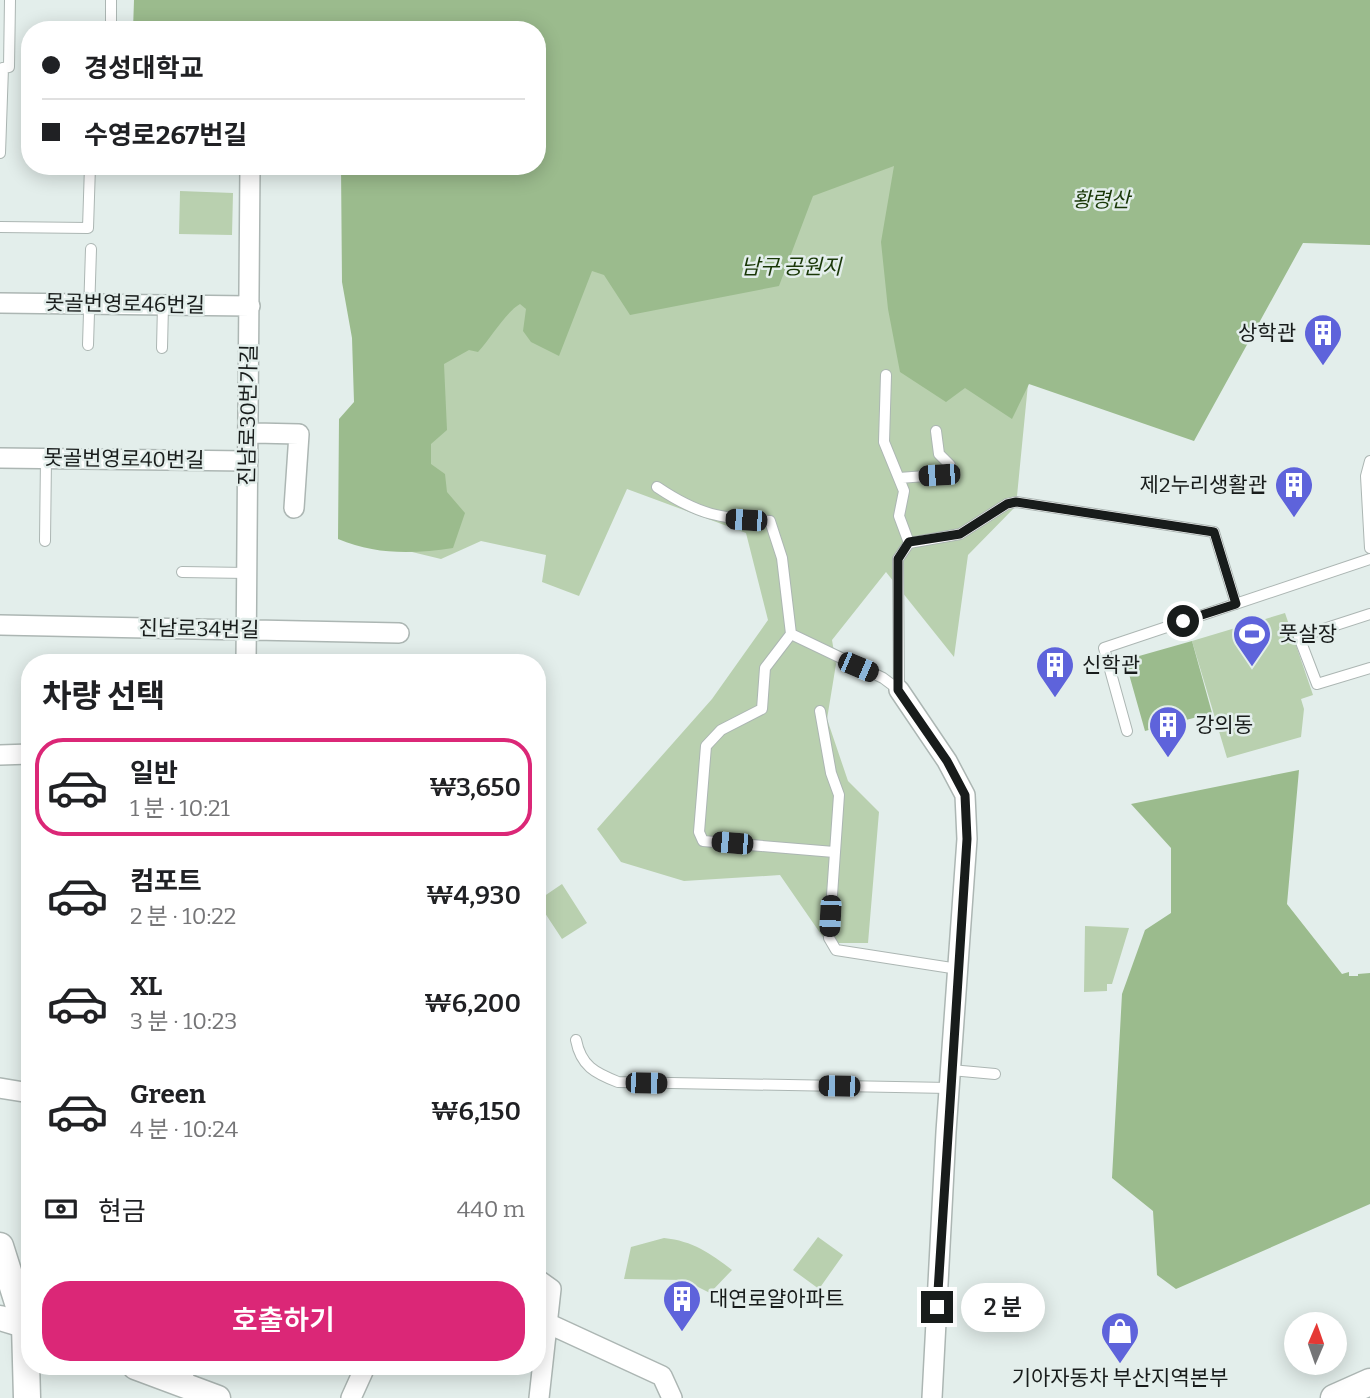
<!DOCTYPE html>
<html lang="ko">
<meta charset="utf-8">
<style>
body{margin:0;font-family:Bitter,"Noto Sans KR",serif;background:#f2f2f2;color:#202124;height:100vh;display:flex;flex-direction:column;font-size:26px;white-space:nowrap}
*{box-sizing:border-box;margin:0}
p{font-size:23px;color:#757577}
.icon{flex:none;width:38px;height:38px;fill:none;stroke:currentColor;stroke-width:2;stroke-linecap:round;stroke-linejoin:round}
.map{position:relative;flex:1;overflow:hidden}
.sheet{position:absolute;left:21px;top:654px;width:525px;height:721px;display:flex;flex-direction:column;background:#fff;border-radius:28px;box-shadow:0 4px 18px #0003}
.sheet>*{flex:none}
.hud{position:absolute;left:21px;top:21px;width:525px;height:154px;border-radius:28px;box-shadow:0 4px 18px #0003;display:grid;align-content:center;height:154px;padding:0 21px;background:#fff}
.needle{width:46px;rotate:2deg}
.tools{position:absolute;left:1284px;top:1312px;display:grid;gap:14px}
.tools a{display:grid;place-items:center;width:63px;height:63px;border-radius:50%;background:#fff;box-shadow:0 4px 18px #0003;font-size:35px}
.end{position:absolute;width:32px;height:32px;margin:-16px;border:9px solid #181c1b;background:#fff;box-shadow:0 0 0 4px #fff}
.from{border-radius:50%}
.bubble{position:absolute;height:49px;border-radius:24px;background:#fff;box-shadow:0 4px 18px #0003;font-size:23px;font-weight:600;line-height:49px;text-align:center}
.car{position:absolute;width:21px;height:42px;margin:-21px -10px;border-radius:9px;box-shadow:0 0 5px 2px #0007;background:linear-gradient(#222 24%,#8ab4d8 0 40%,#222 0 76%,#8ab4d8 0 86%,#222 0)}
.hud b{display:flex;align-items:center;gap:24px;height:66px;font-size:26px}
.hud b+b{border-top:2px solid #e0e0e0}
.hud i{width:18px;height:18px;background:#202124}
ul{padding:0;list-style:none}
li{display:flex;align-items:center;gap:21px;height:98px;margin:0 14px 10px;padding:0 7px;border:4px solid transparent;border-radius:28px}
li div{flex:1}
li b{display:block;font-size:26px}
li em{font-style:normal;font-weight:600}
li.current{border-color:#db2777}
li>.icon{width:63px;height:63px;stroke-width:1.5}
h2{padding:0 21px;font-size:32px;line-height:84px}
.pay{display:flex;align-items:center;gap:18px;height:77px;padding:0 21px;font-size:26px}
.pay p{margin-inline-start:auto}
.button{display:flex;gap:14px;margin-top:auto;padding:14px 21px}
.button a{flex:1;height:80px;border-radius:28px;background:#db2777;color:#fff;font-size:28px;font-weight:600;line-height:80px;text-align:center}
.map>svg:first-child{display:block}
</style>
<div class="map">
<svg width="1370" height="1398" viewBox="0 0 1370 1398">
<rect width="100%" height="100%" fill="#e3eeeb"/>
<!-- green -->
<path fill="#b9d0af" d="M150,0H1260L1177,388L1028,384L1016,506L968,555L954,657L886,572L832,640L836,664L827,719L848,781L879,812L868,943H827L780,875L684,881L621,862L597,829L712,699L768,620L746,533L627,489L579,596L542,582L546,555L481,541L441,559L354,538L339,433L537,166V30H335Z
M180,191L233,193L232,235L179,234Z
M1285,613L1313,695L1301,699L1304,709L1301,737L1227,758L1192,641Z
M562,884L587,923L562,939L537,901Z
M1085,926L1129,928L1112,984H1107V991L1084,992Z
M818,1237L843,1255L819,1289L793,1270Z
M664,1238C693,1241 710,1253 732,1270L710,1293L684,1280L624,1279L631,1247Z"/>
<!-- forest -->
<path fill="#9bbb8d" d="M134,0H1370V245L1303,243L1194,441L1029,384L1012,419L965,388L946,402L900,372L888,309L881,242L894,166L813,196L779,286L630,315L604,275L592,271L559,356L531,342L523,331L526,309L520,304C506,312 491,338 478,352L469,350L444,364L447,430L431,444V464L445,474L447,492L465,513L453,548C413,554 376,555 338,539L339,419L354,402L352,338L342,282L341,166H537V30H133Z
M1192,641L1212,713L1145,731L1125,660Z
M1299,770L1287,904L1342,974L1349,972V976H1358V974L1370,973V1204L1176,1289L1157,1275L1153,1211L1112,1178L1122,994L1145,930L1171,913V848L1131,804Z"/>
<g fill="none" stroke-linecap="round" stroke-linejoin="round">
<defs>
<path id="service" d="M111,30V0
M0,153L3,68L9,67L10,0
M146,166H215
M0,227L88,228L90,166
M88,345L91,249
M162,348L163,305
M886,375L884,442L904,491L899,516L909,543L898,559L899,690
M1370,461L1366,476L1370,548
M899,478L939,475L950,465L939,454L936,431
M657,487C700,516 720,518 770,521L782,558L791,634L883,678L899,690
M45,541L46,458
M909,543L960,534L1007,504L1016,502L1214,532L1236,604
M182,572L247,573
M1370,614L1299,637L1317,684L1370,668
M791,634L765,668L762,709L721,730L706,746L699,832L703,841L834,852
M820,711L831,773L839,795L829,938L836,950L958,969
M1127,731L1104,648L1370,559
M576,1040C581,1066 595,1073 618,1082L949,1088
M951,1070L995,1074"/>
<path id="minor" d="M0,303L250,306
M248,433L299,434L294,508
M0,458L248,461
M0,625L399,633
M246,663L250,166
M899,690L947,761L965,795L967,839L946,1132L932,1398
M0,755L30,754
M0,1088L30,1093
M537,1279L551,1289L539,1398
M547,1323L662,1376L672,1398
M182,1384L185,1367
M351,1398L365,1367"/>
<path id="tertiary" d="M0,1318L30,1327
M135,1367L218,1398"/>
<path id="secondary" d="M0,1246L25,1325L27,1398
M1334,1398L1370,1382"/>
</defs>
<!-- service casing -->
<use href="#service" stroke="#acb6b3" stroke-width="12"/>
<!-- minor casing -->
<use href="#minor" stroke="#acb6b3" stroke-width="22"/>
<!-- tertiary casing -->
<use href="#tertiary" stroke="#acb6b3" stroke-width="27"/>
<!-- secondary casing -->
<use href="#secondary" stroke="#acb6b3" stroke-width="29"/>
<!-- service -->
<use href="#service" stroke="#fff" stroke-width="10"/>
<!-- minor -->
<use href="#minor" stroke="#fff" stroke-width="19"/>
<!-- tertiary -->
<use href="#tertiary" stroke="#fff" stroke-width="24"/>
<!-- secondary -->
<use href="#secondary" stroke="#fff" stroke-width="26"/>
</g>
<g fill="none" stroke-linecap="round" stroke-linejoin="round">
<!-- route -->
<path stroke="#181c1b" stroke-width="9" d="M937,1307L967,839L965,795L947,761L898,690V559L909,542L960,534L1007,504L1016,502L1214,532L1236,604L1183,621"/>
</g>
<!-- icons -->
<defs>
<symbol id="building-pin" viewBox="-11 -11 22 30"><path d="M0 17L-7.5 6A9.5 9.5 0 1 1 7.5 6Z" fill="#5e63db" stroke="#e3eeeb"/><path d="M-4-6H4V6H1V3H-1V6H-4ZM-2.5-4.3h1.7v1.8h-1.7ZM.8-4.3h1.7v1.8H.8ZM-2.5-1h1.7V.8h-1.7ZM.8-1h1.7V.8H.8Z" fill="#fff"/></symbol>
<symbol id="stadium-pin" viewBox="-11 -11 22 30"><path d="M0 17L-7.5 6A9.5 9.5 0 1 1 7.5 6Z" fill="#5e63db" stroke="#e3eeeb"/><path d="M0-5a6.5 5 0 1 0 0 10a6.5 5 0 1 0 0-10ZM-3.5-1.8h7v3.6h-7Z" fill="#fff"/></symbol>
<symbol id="shop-pin" viewBox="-11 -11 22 30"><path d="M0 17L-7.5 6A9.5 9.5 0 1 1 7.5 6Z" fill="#5e63db" stroke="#e3eeeb"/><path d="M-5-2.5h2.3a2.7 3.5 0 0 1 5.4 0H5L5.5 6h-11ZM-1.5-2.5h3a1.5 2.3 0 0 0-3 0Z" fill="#fff"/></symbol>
</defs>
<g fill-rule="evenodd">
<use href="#building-pin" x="1301" y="311" width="44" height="60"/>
<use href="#building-pin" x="1272" y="463" width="44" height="60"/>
<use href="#stadium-pin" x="1230" y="612" width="44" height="60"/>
<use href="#building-pin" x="1033" y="643" width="44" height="60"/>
<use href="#building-pin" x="1146" y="703" width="44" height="60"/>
<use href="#building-pin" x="660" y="1277" width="44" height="60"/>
<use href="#shop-pin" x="1098" y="1309" width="44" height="60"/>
</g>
<g text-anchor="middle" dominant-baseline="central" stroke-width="5" stroke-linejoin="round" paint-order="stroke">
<!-- park labels -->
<g font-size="21" font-style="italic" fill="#193707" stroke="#e3eeeb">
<text x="1101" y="200">황령산</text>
<text x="791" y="267">남구 공원지</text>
</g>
<!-- street labels -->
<g font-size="21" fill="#181c1b" stroke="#e3eeeb">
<text transform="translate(125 304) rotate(1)">못골번영로46번길</text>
<text transform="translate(248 415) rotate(-89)">진남로30번가길</text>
<text transform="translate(124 459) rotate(1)">못골번영로40번길</text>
<text transform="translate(199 629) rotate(1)">진남로34번길</text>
</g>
<!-- poi labels -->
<g font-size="21" fill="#181c1b" stroke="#e3eeeb" text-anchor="start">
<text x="1296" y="333" text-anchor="end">상학관</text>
<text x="1267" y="485" text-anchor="end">제2누리생활관</text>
<text x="1279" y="634">풋살장</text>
<text x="1082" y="665">신학관</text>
<text x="1195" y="725">강의동</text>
<text x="709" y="1299">대연로얄아파트</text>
<text x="1120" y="1378" text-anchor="middle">기아자동차 부산지역본부</text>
</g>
</g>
</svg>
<div class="tools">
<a><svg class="needle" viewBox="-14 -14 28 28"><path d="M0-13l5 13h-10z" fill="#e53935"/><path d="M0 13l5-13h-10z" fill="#757577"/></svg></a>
</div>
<i class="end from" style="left:1183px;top:621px"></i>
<i class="end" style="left:937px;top:1307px"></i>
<div class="bubble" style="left:961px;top:1283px;width:84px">2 분</div>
<i class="car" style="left:939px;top:475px;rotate:266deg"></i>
<i class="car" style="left:746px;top:520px;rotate:274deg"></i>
<i class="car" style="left:858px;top:667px;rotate:113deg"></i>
<i class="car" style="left:732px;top:843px;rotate:275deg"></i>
<i class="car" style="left:830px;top:916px;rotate:183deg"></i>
<i class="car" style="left:646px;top:1083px;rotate:91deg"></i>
<i class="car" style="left:839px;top:1086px;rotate:271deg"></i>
<div class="hud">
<b><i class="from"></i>경성대학교</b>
<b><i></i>수영로267번길</b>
</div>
<section class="sheet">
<h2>차량 선택</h2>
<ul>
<li class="current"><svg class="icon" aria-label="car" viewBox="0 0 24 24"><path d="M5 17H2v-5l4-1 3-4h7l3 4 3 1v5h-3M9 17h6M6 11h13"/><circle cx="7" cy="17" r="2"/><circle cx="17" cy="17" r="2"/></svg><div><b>일반</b><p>1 분 · 10:21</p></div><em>₩3,650</em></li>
<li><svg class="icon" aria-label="car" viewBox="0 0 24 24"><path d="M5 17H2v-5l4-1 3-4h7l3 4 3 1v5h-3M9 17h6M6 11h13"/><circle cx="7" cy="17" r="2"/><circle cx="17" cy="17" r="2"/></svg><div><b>컴포트</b><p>2 분 · 10:22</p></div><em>₩4,930</em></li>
<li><svg class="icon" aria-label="car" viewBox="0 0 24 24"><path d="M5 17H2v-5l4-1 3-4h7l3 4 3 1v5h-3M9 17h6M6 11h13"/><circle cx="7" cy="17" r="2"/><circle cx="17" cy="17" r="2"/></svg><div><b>XL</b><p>3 분 · 10:23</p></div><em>₩6,200</em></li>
<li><svg class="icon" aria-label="car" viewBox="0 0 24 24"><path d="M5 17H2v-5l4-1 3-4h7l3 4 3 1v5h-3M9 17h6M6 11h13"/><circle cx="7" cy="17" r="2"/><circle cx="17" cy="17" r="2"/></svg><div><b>Green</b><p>4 분 · 10:24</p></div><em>₩6,150</em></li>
</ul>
<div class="pay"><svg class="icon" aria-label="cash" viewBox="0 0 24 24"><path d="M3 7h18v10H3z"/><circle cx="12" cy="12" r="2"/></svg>현금<p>440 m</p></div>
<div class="button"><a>호출하기</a></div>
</section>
</div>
